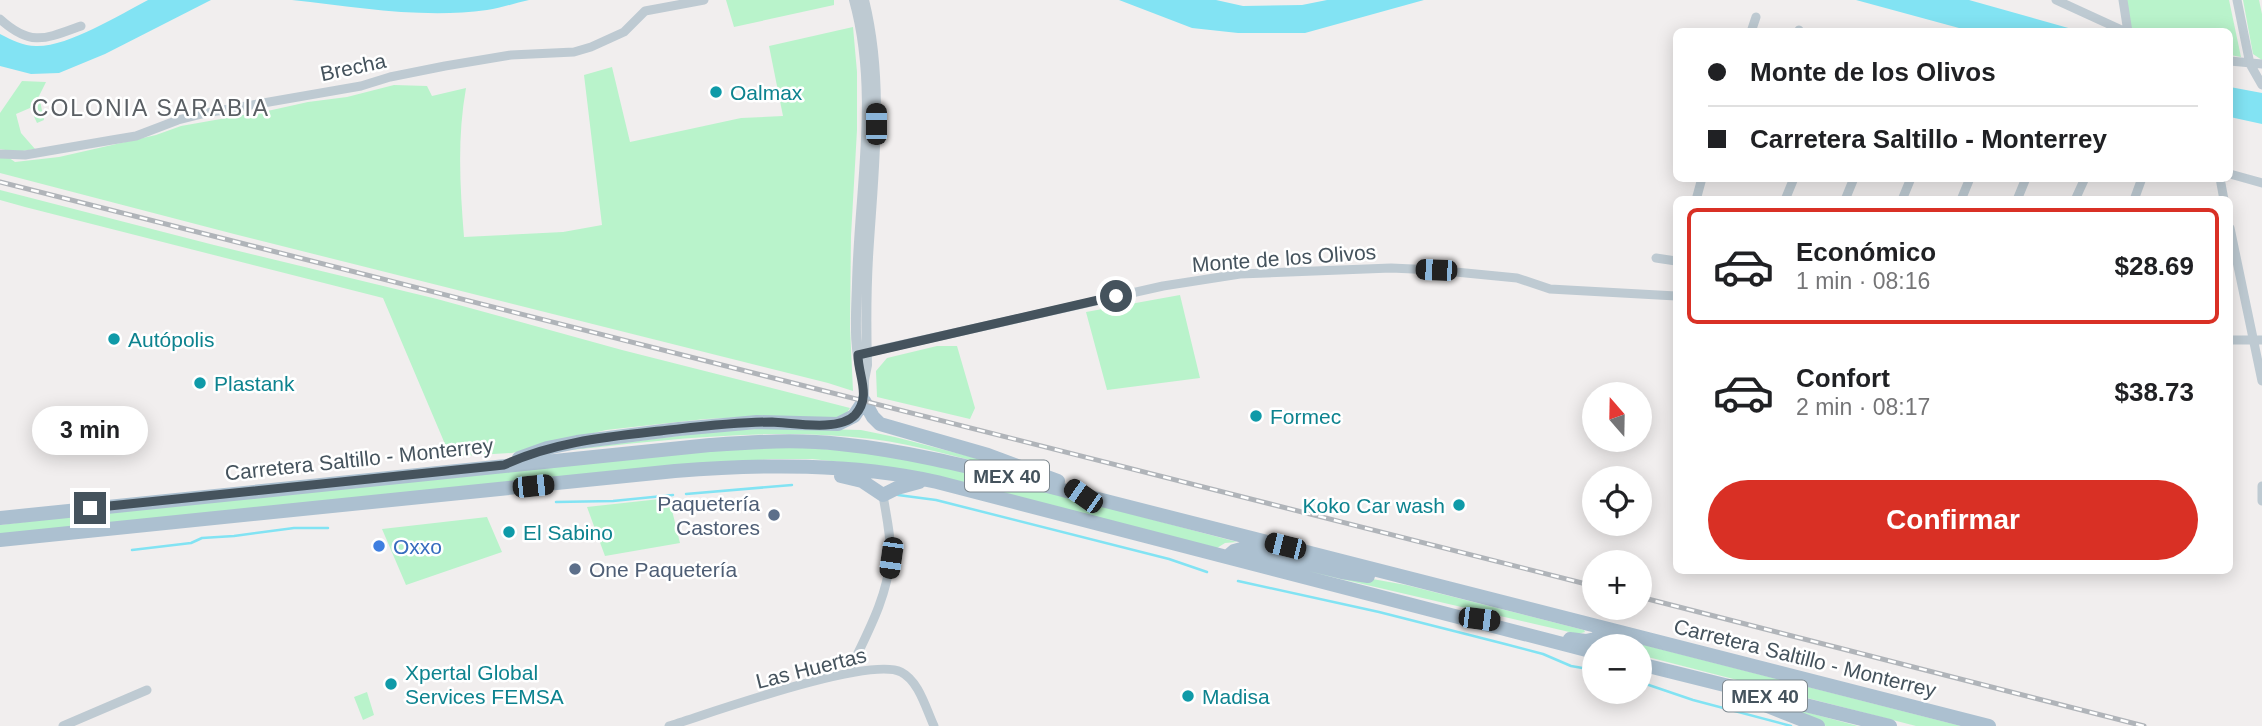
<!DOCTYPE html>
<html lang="es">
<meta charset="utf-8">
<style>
body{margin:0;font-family:Helvetica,sans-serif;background:#f2f2f2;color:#202124;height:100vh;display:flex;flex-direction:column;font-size:26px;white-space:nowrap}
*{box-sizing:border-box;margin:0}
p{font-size:23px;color:#757577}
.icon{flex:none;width:38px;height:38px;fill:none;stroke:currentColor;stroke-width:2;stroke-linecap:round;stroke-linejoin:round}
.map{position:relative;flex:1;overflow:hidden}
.side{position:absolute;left:1673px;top:196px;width:560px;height:378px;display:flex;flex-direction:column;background:#fff;border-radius:10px;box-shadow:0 4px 18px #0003}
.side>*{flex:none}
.top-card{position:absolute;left:1673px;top:28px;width:560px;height:154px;border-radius:10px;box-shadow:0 4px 18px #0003;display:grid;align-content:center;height:154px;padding:0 35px;background:#fff}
.needle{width:46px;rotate:340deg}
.tools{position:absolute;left:1582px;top:382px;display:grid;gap:14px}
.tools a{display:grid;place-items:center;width:70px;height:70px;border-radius:50%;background:#fff;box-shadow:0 4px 18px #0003;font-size:35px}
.end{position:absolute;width:32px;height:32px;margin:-16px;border:9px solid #45535d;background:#fff;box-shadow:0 0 0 4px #fff}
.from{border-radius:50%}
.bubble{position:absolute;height:49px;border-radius:24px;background:#fff;box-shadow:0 4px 18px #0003;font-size:23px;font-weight:700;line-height:49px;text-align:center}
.car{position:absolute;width:21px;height:42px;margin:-21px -10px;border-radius:9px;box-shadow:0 0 5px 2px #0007;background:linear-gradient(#222 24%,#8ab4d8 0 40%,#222 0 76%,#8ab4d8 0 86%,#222 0)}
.top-card b{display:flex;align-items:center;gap:24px;height:66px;font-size:26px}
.top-card b+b{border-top:2px solid #e0e0e0}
.top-card i{width:18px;height:18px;background:#202124}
ul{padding:12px 0 0;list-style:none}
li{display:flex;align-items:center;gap:21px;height:116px;margin:0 14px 10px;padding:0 21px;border:4px solid transparent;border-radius:10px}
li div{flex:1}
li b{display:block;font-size:26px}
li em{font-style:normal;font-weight:700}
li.selected{border-color:#d93025}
li>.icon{width:63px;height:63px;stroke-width:1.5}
.cta{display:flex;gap:14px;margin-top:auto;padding:14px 35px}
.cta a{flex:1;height:80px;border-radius:42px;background:#d93025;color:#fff;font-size:28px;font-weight:700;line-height:80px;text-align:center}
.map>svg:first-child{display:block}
</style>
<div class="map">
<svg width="2262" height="726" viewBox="0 0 2262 726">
<rect width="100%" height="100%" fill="#f1eeee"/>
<!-- green -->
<path fill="#b9f3cb" d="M726,0H834V5L734,27Z
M2126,0H2229L2241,57L2230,55V32H2140L2130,28Z
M2243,0H2259L2262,14V60L2253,54Z
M853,27L857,72V130L851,236L850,327L853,391L828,383L234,234L0,173V158L5,155L15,162L59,157L156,135L181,126L272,110L308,102L347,97L394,85L427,86L432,96L466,88C457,138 460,187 464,237L563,232L602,225L584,75L612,67L630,142L741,118L783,116L769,46Z
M22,81L46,82L39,96L44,120L37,123L30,108L16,114L21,133L35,149L16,152L0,149V113Z
M0,190L214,245L437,299L622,350L850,408L846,414L838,419L769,416L705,419L606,430L512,453L460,456L453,453L445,444L383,298L25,207L0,200Z
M1180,295L1200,378L1107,390L1086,312Z
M937,346H957L975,408L970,419L877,397L876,371L887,358Z
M773,428L861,430L895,437L987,461L1007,469C963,459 918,445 872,439C765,426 658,441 552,452L709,432Z
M790,446L891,455L1007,481L1237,542L1225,543L1217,548L880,466L812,459H771L681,466L0,535V525L125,510L706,451Z
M669,498L680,543L605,556L587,507Z
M487,517L502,552L406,585L382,529Z
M1238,555L1406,585L1584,630L1585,632L1578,634Z
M1609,636L1961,726H1916L1640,655V646L1597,644L1603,643Z
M367,692L374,715L363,720L354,697Z
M1769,702L1858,726H1826Z"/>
<!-- water -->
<path fill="#82e3f3" d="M148,0H211L105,54L59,73L31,74L0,66V34C12,40 23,46 36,46C68,47 119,15 148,0Z
M292,0H529C515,3 501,8 487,10C422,19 357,7 292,0Z
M1119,0H1216L1243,6L1302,5L1327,0H1424L1305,33H1238L1192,28Z
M1856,0H1969L2079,31H1970Z
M2230,87L2262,93V124L2230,117Z"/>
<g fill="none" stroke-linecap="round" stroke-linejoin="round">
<!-- stream -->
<path stroke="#82e3f3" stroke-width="2.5" d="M686,494L792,485
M898,495L936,500L1169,559L1207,572
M556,502L613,501L673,495
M132,550L191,543L202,538L234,536L294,528H328
M1238,581L1379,612L1505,644L1543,654L1571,666L1594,670
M1640,682L1693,700L1791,726"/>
<!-- minor -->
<path stroke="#becad2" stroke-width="9" d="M2056,0L2126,32
M2123,0L2128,32
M2237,0L2250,64L2262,85
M0,19C31,47 45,39 81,26
M1751,32L1756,17
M1798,32L1799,30
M2230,61L2262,64
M0,154L25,155L112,140L136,136L178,120L206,113L361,86L390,77L445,66L511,55L574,52L591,47L624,32L645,11L704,0
M2230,174L2262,183
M2220,178L2224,200
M1696,200L1702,178
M1785,200L1794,178
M1845,200L1854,178
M1902,200L1911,178
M1961,200L1970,178
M2017,200L2026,178
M2075,200L2085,178
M2134,200L2142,178
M2230,228L2262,381
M1656,258L1676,261
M2230,340H2262
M860,354L1163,286L1240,274L1391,268L1435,270L1517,278L1550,289L1676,296
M2262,486V501
M849,672C865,637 887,599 890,560C892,539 886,515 883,495
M63,726L147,690
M669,726C711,713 868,656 901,672C919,681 926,709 934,726"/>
<!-- tertiary -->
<path stroke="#becad2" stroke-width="10" d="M854,0C880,93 859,190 857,284C856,315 853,352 864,380
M864,0C885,85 873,171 868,257C866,293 866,329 867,365L864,380V401"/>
<!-- primary -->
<path stroke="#acc0d0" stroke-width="14" d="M519,458L547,448L577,442L679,429L757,422L838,424L854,416L864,401L873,417L880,424L988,455L1058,481
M841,476L862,481L883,495L897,488L919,482
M0,518L710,445C754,442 797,439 840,444C910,451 978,469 1047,486L1989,726
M0,540L675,471C763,464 851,463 937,482L1594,652
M1227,557L1234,551L1245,548L1342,572L1368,576
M1570,639L1586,641L1595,639L1603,634L1605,629
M1640,664L1890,726
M1755,701L1818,726"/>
<defs>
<path id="rail" d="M0,182L1594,586
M1640,597L2144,726"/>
</defs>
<!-- rail casing -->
<use href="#rail" stroke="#b0b4b9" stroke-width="5"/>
<!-- rail -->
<use href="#rail" stroke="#fff" stroke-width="2.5" stroke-dasharray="8" stroke-linecap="butt"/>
</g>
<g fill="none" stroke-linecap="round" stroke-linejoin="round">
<!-- route -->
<path stroke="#45535d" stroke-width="9" d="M90,508L504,465C553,442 606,437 660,431C697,427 735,422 772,422C794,423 839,432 855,415C872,396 858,376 858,355L1116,296"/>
</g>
<!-- markers -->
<g fill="#0f9aa8" stroke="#fff" stroke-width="2.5">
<circle cx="716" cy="92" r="7"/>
<circle cx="114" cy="339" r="7"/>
<circle cx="200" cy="383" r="7"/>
<circle cx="1256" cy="416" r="7"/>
<circle cx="1459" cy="505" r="7"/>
<circle cx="509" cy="532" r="7"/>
<circle cx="391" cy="684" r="7"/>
<circle cx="1188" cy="696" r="7"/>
</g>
<g fill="#5c6f8a" stroke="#fff" stroke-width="2.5">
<circle cx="774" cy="515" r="7"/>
<circle cx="575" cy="569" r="7"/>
</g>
<circle fill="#3f7fe0" stroke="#fff" stroke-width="2.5" cx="379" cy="546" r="7"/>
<g text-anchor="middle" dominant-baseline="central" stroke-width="5" stroke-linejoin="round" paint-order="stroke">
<!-- shield labels -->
<g fill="#fff" stroke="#7d878e" stroke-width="2">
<rect x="965" y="460.5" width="84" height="31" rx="5"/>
<rect x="1723" y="680.5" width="84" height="31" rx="5"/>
</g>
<g font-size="19" font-weight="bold" fill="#45535d">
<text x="1007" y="476">MEX 40</text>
<text x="1765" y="696">MEX 40</text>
</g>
<!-- street labels -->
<g font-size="21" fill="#45535d" stroke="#fff">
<text transform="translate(353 67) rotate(-12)">Brecha</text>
<text transform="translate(1284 258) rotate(-4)">Monte de los Olivos</text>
<text transform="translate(359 459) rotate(-6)">Carretera Saltillo - Monterrey</text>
<text transform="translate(1805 658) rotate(14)">Carretera Saltillo - Monterrey</text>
<text transform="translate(811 668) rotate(-14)">Las Huertas</text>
</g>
<!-- culture labels -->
<g font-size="21" fill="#0d838f" stroke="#fff" text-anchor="start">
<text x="730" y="92">Oalmax</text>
<text x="128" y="339">Autópolis</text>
<text x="214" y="383">Plastank</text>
<text x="1270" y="416">Formec</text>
<text x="1445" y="505" text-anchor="end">Koko Car wash</text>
<text x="523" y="532">El Sabino</text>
<text x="405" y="672">Xpertal Global<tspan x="405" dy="24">Services FEMSA</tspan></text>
<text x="1202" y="696">Madisa</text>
</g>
<!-- service labels -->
<g font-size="21" fill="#4e5e75" stroke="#fff" text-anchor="end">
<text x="760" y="503">Paquetería<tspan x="760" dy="24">Castores</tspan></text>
<text x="589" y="569" text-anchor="start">One Paquetería</text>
</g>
<!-- shop labels -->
<g font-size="21" fill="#366cbe" stroke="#fff" text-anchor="start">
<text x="393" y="546">Oxxo</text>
</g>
<!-- neighbourhood labels -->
<g font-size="23" letter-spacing="2" fill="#5a5f64" stroke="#fff">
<text x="151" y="108">COLONIA SARABIA</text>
</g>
</g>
</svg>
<div class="tools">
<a><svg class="needle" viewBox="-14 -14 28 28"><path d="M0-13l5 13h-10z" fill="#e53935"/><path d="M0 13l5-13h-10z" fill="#757577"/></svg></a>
<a><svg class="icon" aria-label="locate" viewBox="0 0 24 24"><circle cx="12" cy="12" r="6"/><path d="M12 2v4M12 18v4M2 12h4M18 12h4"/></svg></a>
<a>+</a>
<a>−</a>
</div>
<i class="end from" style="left:1116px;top:296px"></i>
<i class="end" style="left:90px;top:508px"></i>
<div class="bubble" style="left:32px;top:406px;width:116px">3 min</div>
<i class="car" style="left:876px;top:124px;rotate:0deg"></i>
<i class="car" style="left:1436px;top:270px;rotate:272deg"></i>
<i class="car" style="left:533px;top:486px;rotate:84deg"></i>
<i class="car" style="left:1083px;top:496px;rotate:305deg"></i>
<i class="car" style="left:1285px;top:546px;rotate:284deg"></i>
<i class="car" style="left:891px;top:558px;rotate:188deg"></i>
<i class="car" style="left:1479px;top:619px;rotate:97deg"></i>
<div class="top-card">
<b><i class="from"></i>Monte de los Olivos</b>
<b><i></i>Carretera Saltillo - Monterrey</b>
</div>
<section class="side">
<ul>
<li class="selected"><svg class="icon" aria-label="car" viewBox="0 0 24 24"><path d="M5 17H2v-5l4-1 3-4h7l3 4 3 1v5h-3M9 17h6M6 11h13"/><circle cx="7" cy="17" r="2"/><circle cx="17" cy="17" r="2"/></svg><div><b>Económico</b><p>1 min · 08:16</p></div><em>$28.69</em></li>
<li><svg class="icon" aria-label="car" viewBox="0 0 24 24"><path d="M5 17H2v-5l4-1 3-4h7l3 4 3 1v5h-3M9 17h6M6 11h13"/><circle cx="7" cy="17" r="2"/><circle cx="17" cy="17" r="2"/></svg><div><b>Confort</b><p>2 min · 08:17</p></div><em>$38.73</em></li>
</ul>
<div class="cta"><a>Confirmar</a></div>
</section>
</div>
